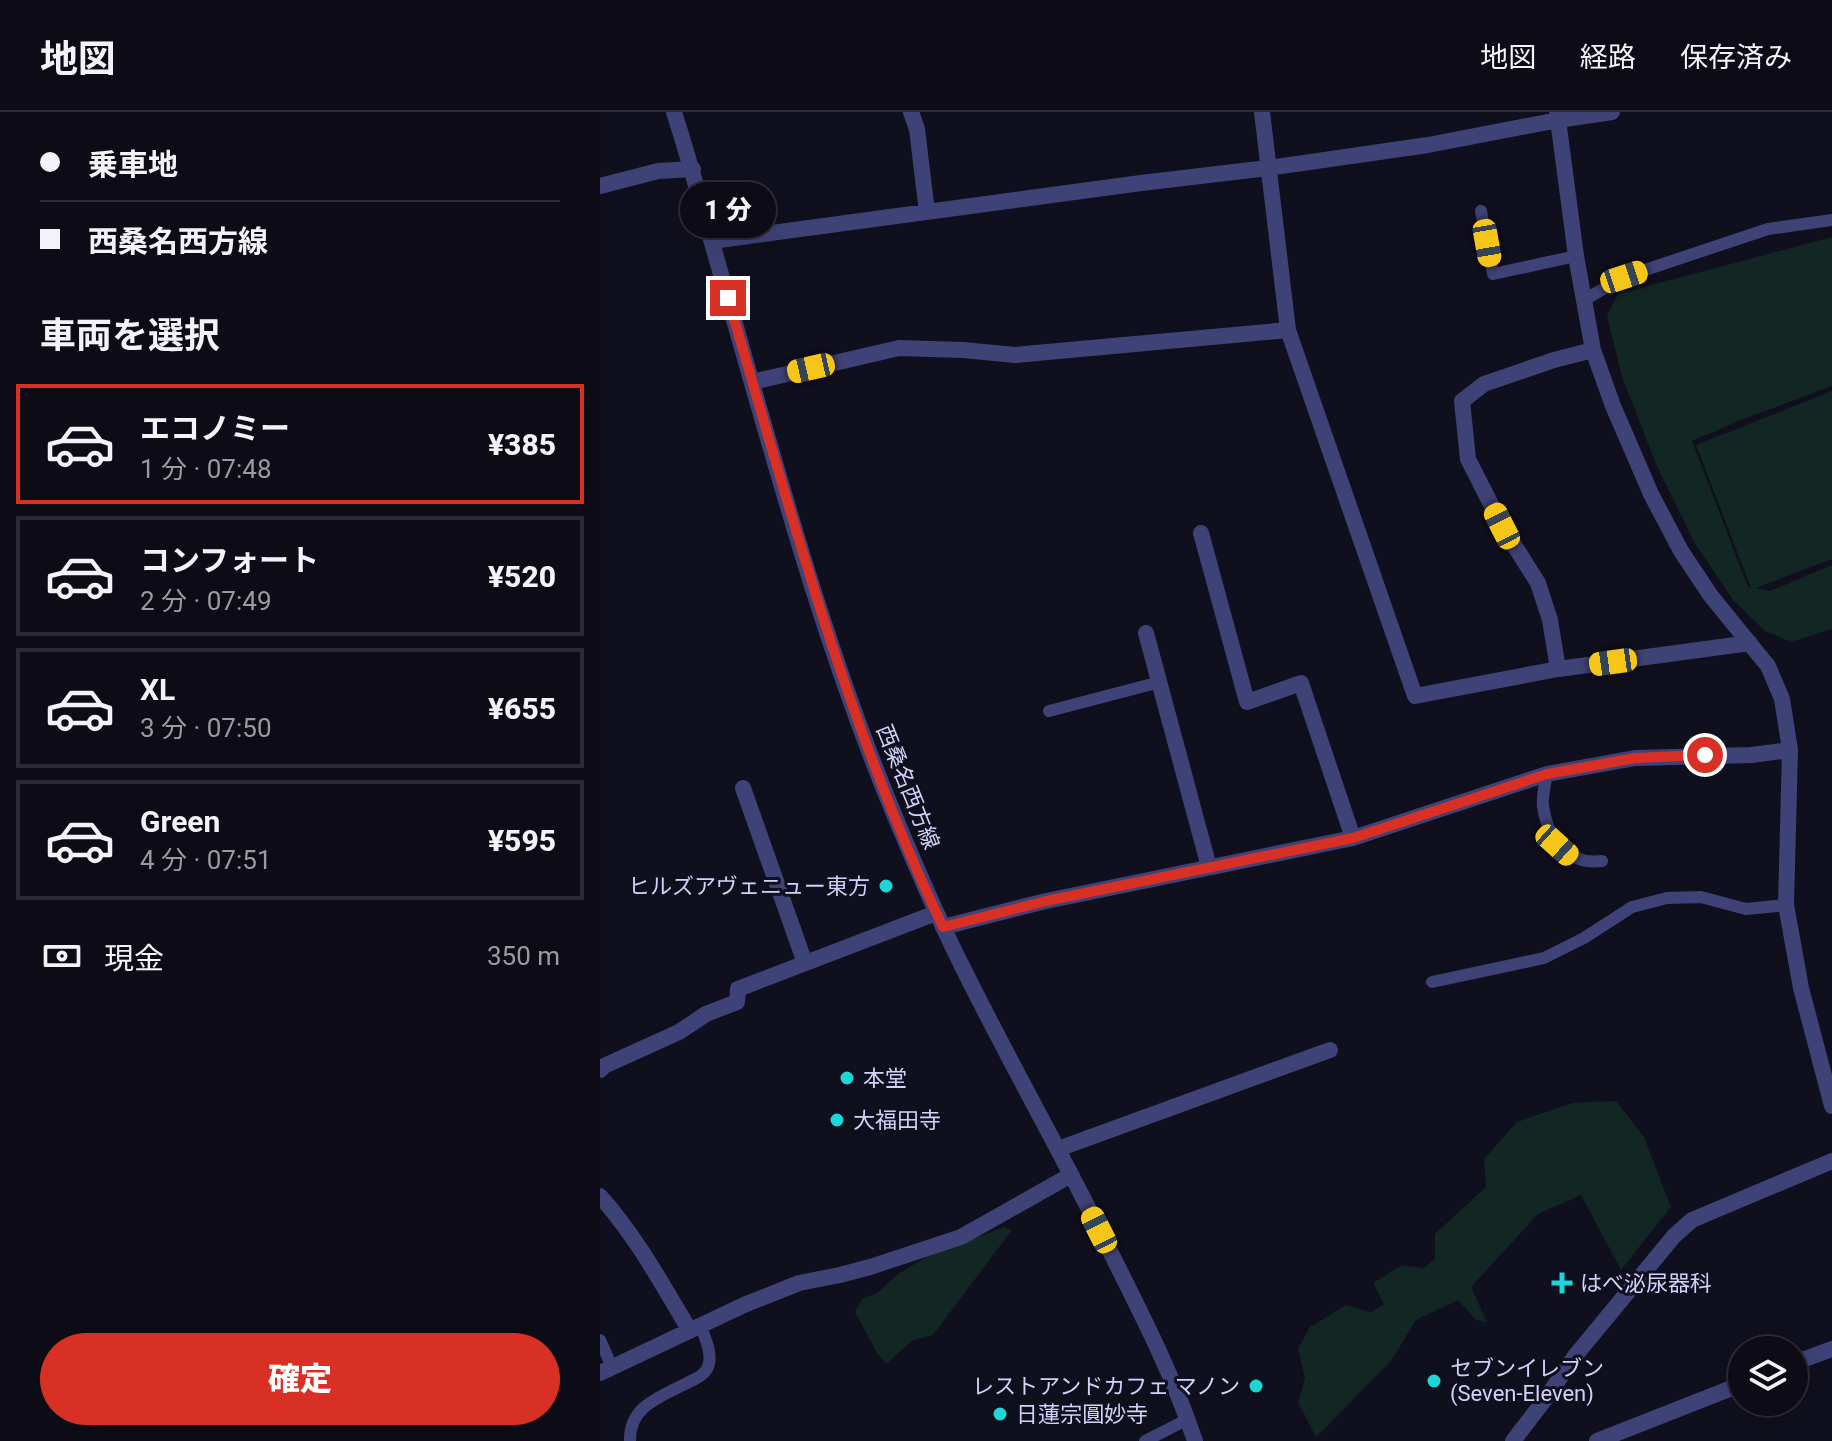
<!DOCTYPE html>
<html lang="ja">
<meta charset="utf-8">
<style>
body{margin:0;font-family:Roboto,"Noto Sans JP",sans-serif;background:#15141f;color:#f1f3f6;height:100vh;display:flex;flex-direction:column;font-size:30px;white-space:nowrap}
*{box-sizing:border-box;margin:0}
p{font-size:26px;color:#9a9ba1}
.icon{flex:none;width:44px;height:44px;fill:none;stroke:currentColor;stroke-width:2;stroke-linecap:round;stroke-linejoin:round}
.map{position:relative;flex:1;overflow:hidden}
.details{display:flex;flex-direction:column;background:#0c0b16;width:600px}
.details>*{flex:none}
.guide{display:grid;align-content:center;height:176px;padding:0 40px;background:#0c0b16}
.buttons{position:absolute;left:1128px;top:1224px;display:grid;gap:16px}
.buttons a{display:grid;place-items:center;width:80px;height:80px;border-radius:50%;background:#0c0b16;box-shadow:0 8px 32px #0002,0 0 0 2px #2c2b35;font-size:40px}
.end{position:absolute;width:36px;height:36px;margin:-18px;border:10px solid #d93025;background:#fff;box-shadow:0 0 0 4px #fff}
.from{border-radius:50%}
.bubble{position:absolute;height:56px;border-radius:28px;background:#0c0b16;box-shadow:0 8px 32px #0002,0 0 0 2px #2c2b35;font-size:26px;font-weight:800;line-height:56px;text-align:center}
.car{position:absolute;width:24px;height:48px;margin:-24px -12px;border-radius:10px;box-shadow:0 0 6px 2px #0007;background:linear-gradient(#f5c518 24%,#345 0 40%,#f5c518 0 76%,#345 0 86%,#f5c518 0)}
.guide b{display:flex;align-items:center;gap:28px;height:76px;font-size:30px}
.guide b+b{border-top:2px solid #2c2b35}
.guide i{width:20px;height:20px;background:#f1f3f6}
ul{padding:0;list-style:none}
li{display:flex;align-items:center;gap:24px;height:120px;margin:0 16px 12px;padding:0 24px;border:4px solid #2c2b35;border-radius:0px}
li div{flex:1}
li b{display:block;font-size:30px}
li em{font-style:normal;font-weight:800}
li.active{border-color:#d93025}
li>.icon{width:72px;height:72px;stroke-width:1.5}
h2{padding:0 40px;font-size:36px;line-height:96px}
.pay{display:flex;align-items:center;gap:20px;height:88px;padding:0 40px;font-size:30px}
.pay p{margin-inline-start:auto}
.cta{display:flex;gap:16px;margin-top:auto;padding:16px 40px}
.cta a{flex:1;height:92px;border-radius:48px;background:#d93025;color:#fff;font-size:32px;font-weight:800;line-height:92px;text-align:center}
header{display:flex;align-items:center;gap:48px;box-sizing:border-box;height:112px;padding:0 40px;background:#0c0b16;border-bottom:2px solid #2c2b35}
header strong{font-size:38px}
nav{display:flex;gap:44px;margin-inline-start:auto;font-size:28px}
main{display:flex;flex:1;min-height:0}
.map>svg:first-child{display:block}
</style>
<header>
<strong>地図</strong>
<nav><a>地図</a><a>経路</a><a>保存済み</a></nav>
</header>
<main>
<section class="details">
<div class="guide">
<b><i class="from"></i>乗車地</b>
<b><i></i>西桑名西方線</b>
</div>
<h2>車両を選択</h2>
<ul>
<li class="active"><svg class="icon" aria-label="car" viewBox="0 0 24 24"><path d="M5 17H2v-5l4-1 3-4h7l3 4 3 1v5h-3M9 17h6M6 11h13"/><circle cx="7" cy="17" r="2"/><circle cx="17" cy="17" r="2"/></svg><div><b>エコノミー</b><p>1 分 · 07:48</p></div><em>¥385</em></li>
<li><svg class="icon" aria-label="car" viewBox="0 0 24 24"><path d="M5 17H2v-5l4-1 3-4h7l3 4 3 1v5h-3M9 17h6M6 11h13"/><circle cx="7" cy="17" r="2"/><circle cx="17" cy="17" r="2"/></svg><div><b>コンフォート</b><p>2 分 · 07:49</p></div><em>¥520</em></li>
<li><svg class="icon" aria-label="car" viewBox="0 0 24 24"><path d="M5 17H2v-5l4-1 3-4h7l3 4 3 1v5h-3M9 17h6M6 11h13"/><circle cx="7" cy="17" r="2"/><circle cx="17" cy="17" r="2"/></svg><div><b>XL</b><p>3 分 · 07:50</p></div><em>¥655</em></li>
<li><svg class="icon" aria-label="car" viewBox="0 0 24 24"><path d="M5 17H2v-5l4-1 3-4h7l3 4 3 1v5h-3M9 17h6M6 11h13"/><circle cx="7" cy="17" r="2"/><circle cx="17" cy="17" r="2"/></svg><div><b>Green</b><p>4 分 · 07:51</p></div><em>¥595</em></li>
</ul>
<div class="pay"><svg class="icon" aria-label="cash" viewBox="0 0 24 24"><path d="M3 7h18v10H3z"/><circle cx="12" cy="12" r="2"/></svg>現金<p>350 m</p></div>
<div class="cta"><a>確定</a></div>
</section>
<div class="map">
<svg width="1232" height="1329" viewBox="0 0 1232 1329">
<rect width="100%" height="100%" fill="#100f1d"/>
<!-- green -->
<path fill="#122624" d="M1232,125V274L1141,308L1092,329L1148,475L1151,476L1096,333L1232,279V447L1156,476L1170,479L1232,453V517L1191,530L1165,519L1133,488L1094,430L1056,352L1022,265L1007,204L1018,182Z
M1016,989L1044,1025L1071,1095L1021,1158L981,1083L938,1102L871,1175L887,1210L876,1208L858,1188L816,1208L791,1249L716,1325L698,1290L705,1266L698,1237L710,1215L746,1193L771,1200L784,1192L773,1171L802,1153L824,1156L835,1147V1122L886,1075L884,1047L917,1010L972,991Z
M404,1115L412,1118L333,1223L313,1228L286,1252L277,1241L255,1200L262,1187L277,1181L298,1162L326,1145Z"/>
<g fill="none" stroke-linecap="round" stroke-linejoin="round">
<!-- service -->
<path stroke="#3f4276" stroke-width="12" d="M881,99L893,162L976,144
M984,188L1024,165L1168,117L1232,108
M449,599L560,570
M947,662C945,672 942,684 943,694C948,727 966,753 1002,749
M832,870L944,846L984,826L1032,795L1067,786L1101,785L1146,797L1186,793
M0,1228L12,1255
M30,1329C29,1294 60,1285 87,1271C94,1268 103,1264 107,1257C114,1244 105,1227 101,1214
M545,1329L588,1307"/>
<!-- minor -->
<path stroke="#3f4276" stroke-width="16" d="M311,0L317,17L327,100
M662,0L688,218L815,584L958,557L1150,531
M957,0L976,144L993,238L1013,294L1051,382L1081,439L1111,484L1168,554L1182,587L1190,638L1186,793L1201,876L1232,994
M0,74L58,59L93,57
M112,129L541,71L668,56L828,33L958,8L1012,0
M152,270L299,236L363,238L415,243L688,218
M601,421L647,590L701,571L753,726
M546,521L609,755
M958,557L950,508L938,471L902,414L868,347L862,289L884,272L954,248L993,238
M143,676L205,851
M343,815L446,789L753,726L947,662L1035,646L1151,643L1190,638
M0,958L4,954L79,920L106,902L137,890L138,877L336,801
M458,1037L730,938
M0,1084C36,1124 62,1172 90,1219
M0,1261L144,1193L199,1171L240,1163L270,1155L361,1125L471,1063
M913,1329L946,1286L975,1244L1074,1124L1092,1108L1232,1049"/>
<!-- tertiary -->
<path stroke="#3f4276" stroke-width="16" d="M74,0C91,53 105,106 120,159C173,343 222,530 296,707C318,760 341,813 367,864C409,948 455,1030 497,1113C532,1184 570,1254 595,1329
M1194,1251L1232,1237
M997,1329L1142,1272"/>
</g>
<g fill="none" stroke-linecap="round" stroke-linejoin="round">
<!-- route -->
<path stroke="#d93025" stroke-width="10" d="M128,186C190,398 247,615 343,815L446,789L753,726L947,662L1035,646L1105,643"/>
</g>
<!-- markers -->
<g fill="#1dd6d8" stroke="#100f1d" stroke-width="3">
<circle cx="286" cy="774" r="8"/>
<circle cx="247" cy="966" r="8"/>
<circle cx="237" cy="1008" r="8"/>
<path d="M958 1159h8v8h8v8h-8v8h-8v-8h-8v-8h8z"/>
<circle cx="834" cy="1269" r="8"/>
<circle cx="656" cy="1274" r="8"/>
<circle cx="400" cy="1302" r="8"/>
</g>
<g text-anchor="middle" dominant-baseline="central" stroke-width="6" stroke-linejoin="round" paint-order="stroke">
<!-- street labels -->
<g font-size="22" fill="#d2d1f9" stroke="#100f1d">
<text transform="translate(308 675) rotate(68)">西桑名西方線</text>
</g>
<!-- poi labels -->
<g font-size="22" fill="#d2d1f9" stroke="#100f1d" text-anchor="start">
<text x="270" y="774" text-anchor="end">ヒルズアヴェニュー東方</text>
<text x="263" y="966">本堂</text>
<text x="253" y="1008">大福田寺</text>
<text x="980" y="1171">はべ泌尿器科</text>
<text x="850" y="1256">セブンイレブン<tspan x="850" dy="25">(Seven-Eleven)</tspan></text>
<text x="640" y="1274" text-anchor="end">レストアンドカフェ マノン</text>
<text x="416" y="1302">日蓮宗圓妙寺</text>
</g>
</g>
</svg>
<div class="buttons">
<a><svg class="icon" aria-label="layers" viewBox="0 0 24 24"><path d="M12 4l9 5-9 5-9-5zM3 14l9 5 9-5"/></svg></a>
</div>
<i class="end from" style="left:1105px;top:643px"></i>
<i class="end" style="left:128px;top:186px"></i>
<div class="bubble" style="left:80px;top:70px;width:96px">1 分</div>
<i class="car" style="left:887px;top:131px;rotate:170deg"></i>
<i class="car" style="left:1024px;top:165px;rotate:72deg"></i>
<i class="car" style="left:211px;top:256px;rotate:257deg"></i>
<i class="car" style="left:902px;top:414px;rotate:333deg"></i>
<i class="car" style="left:1013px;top:550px;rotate:262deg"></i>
<i class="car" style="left:957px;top:733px;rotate:132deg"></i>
<i class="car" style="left:499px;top:1118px;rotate:333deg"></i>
</div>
</main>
